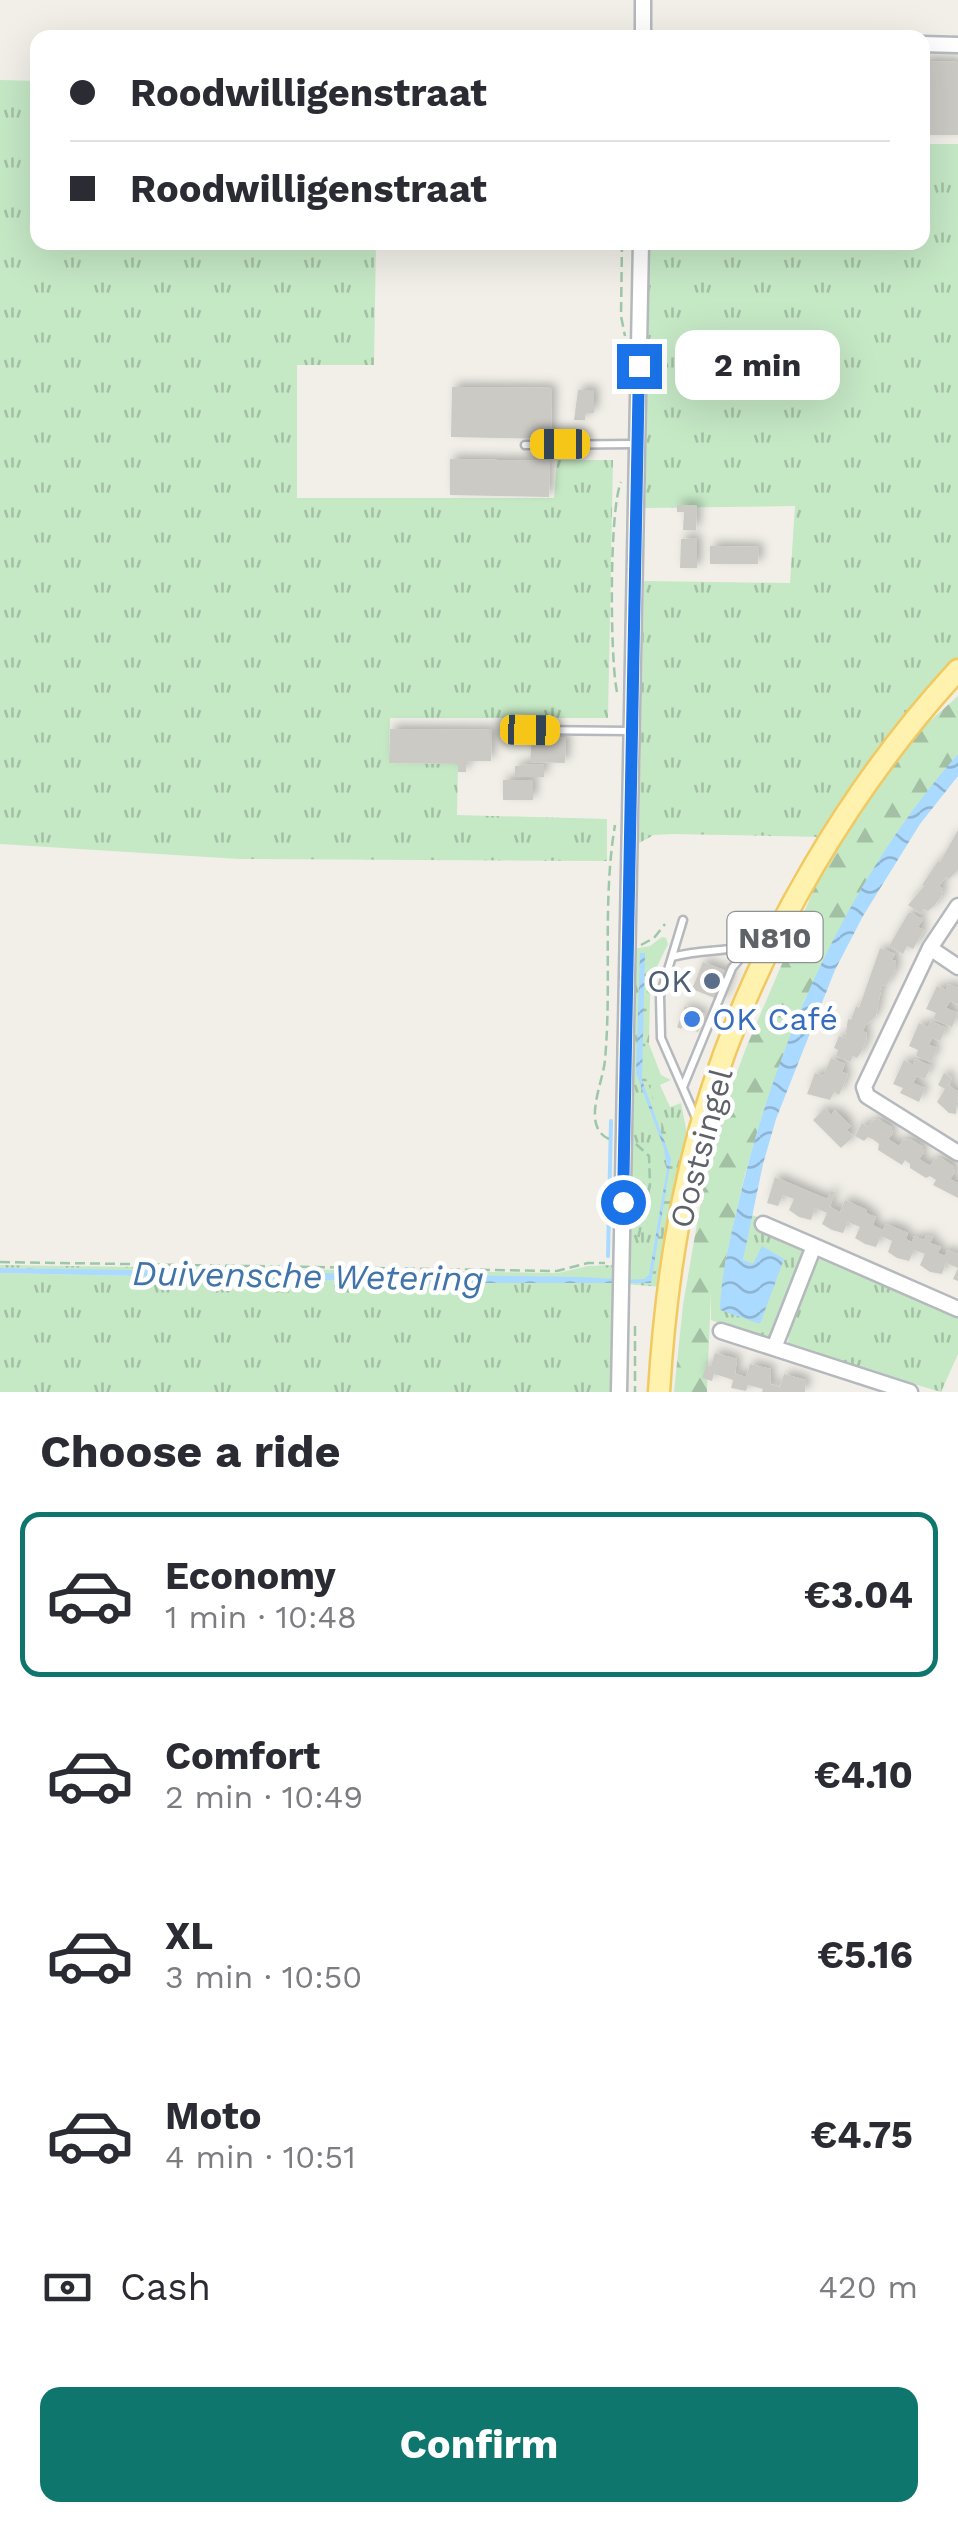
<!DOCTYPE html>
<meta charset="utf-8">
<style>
body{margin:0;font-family:"Work Sans",sans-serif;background:#f7f7f7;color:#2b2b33;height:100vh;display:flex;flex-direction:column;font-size:38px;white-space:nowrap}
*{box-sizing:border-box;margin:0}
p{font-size:32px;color:#7c7c81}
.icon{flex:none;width:55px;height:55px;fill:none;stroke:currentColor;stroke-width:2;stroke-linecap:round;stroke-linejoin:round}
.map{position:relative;height:1392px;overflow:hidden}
.sheet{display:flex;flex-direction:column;background:#fff;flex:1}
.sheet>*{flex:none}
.banner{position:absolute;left:30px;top:30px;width:900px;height:220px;border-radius:20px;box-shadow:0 10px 40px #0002;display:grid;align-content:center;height:220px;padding:0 40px;background:#fff}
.end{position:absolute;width:45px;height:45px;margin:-22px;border:12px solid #1a73e8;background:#fff;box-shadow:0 0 0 5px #fff}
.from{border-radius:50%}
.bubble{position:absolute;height:70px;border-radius:20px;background:#fff;box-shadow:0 10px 40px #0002;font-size:32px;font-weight:700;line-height:70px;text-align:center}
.car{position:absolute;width:30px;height:60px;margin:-30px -15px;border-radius:12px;box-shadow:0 0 8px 2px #0007;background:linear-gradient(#f5c518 24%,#345 0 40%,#f5c518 0 76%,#345 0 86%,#f5c518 0)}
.banner b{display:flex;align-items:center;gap:35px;height:95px;font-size:38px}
.banner b+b{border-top:2px solid #e1e1e2}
.banner i{width:25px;height:25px;background:#2b2b33}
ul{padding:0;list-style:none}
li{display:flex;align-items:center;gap:30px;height:165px;margin:0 20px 15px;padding:0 20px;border:5px solid transparent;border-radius:20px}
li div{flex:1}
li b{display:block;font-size:38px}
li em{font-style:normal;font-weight:700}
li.active{border-color:#0f766e}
li>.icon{width:90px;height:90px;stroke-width:1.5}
h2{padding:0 40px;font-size:45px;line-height:120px}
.pay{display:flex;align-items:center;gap:25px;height:110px;padding:0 40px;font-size:38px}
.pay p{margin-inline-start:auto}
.cta{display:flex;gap:20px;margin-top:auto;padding:20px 40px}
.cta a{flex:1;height:115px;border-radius:20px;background:#0f766e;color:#fff;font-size:40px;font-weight:700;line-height:115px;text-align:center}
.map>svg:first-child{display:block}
</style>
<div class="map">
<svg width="958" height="1392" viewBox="0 0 958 1392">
<defs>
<pattern id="grass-tufts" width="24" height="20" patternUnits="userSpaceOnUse" patternTransform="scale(2.5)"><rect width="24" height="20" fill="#c5e8c5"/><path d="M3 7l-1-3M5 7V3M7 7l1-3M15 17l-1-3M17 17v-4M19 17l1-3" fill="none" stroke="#a3c0a4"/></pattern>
<pattern id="forest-firs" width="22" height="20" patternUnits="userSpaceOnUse" patternTransform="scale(2.5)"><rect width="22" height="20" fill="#c5e8c5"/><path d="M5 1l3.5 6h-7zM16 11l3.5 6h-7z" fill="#a3c0a4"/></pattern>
<pattern id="wetland-marsh" width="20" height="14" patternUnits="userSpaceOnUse" patternTransform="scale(2.5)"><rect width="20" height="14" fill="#c5e8c5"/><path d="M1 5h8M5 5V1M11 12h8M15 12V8" fill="none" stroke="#a3c0a4"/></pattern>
<pattern id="water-waves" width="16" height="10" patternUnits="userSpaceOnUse" patternTransform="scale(2.5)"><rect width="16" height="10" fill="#aadaff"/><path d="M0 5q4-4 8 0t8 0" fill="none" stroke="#8eb4d2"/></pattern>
<filter id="shadow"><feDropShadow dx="4.5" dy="-4.5" stdDeviation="5" flood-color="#0004"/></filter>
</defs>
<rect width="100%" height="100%" fill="#f1efe8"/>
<!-- grass -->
<path fill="url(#grass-tufts)" d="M0,80L37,81L38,242L376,243L374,365H297V498H554L557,460H613L608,718H390L389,763L458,764L457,815L607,819V861L239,859L0,844Z
M923,144H958V658L908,716L823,837L673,834L654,835L639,843L644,581L790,583L795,506L645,508L650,243L922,242Z
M662,937L666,938L668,944L651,979L650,999L649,1044L661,1075L671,1080L660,1085L670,1107L681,1103L688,1139L662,1287L625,1284L633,949L650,946Z
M751,1215L761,1218L759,1230L809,1251L774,1336L768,1339L711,1320V1289L722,1292L721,1301L760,1324L766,1302L753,1265L743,1260Z
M819,1256L958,1313V1354L941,1392L792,1348L788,1343L791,1319Z
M0,1265L558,1273L588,1266L612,1265V1273H618L615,1392H0V1273L447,1283L616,1281L0,1268Z"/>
<!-- forest -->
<path fill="url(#forest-firs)" d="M958,696V754L898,832L862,888L805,999L762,1116L745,1174L726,1258L722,1292L711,1290L707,1392H674L683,1305L703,1189L726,1102L746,1048L823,868L862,807L912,737Z"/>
<!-- wetland -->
<path fill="url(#wetland-marsh)" d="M644,953L648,972L644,1073L675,1158V1177L655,1278L651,1280L669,1154L640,1077Z"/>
<!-- water -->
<path fill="url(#water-waves)" d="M958,754V776L920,824L863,916L835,970L776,1119L763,1164L743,1260L753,1264L762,1246L784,1259L760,1324L720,1310C721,1274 730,1239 738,1205C775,1043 848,879 958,754Z
M640,953H645L642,1080L671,1159L651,1283H626V1280L644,1279L649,1275L667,1169L664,1148L636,1073Z
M0,1268L579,1277L616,1279V1283H447L0,1273Z"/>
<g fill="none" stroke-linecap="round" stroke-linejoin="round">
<!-- stream -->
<path stroke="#aadaff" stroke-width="4" d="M608,1256L611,1121"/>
</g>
<!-- building -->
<path fill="#cccac5" filter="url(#shadow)" d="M922,61L958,62V135H922Z
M452,387L552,388L551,439L451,437Z
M578,390H594V413H585V420H574Z
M450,459L550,461L549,497L450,495Z
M677,505H697L696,530H683L684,512H677Z
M693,538L697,539V568H680L681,539Z
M710,546L759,547L758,564H710Z
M390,729L492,730L491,761H470L466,762V772H458V764L389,763Z
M532,737H566L565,763L530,762Z
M531,764L544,765V777H515V766Z
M503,780H533V800H503Z
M958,830V870L949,879L946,877L939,886L943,889L941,897L934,906L928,911L924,909L921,914L908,905L924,886L922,885L938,861L940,862Z
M909,912L923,919L918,927L924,930L913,949L907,946L903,954L889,946Z
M880,948L895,954L892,960L896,961V969L886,986L882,985L876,1016L865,1026L863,1031L867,1033L866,1041L862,1051L857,1058L853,1056L850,1062L836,1056L838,1050L834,1048L839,1036L845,1038L848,1019L851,1020L856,1006L859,1008Z
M703,962L732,973L722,1001L692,989Z
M948,984L958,988V1005L950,1001L946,1008L958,1013L952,1027L933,1019L936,1013L926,1009L937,986L946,990Z
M685,1006L705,1014L698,1032L683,1026L681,1029L677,1027Z
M931,1021L946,1028L940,1041L932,1038L931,1041L929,1045L937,1048L931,1062L916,1056L918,1050L909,1046L919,1023L928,1027Z
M831,1058L845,1064L842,1072L848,1074L839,1095L834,1092L830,1100L807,1094L815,1073L823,1076Z
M915,1059L931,1066L925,1079L917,1076L913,1083L925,1088L919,1102L900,1093L903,1088L893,1084L904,1060L913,1065Z
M944,1073L952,1078L948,1085L958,1092L956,1114L949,1113L937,1102L945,1089L938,1085Z
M825,1108L831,1115L835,1110L851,1126L847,1130L853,1137L841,1148L813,1120Z
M878,1119L891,1127L893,1133L888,1139L894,1143L899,1146L903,1140L910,1139L922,1146L924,1152L919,1159L925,1163L930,1166L935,1159L941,1158L953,1166L955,1172L950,1179L958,1184V1198L933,1185L936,1180L930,1176L926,1178L910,1168V1164L905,1160L902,1165L878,1150L879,1144L874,1140L868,1137L864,1141L855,1136L862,1123L868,1127L873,1120Z
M775,1177L827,1199L831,1191L835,1192L830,1207L840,1212L845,1200L867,1210L866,1213L876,1217L873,1225L883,1230L886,1224L908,1233L906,1239L912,1242L914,1236L924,1240L927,1235L933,1237L930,1243L941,1247L938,1253L945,1256L947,1250L958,1254V1281L953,1279L958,1268L946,1263L942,1274L930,1272L920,1265L925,1254L914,1250L909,1261L897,1258L888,1252L892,1241L881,1236L876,1247L865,1244L855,1238L860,1227L848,1222L843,1233L832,1230L822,1224L827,1213L815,1208L811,1220L799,1217L789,1210L794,1199L783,1195L778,1206L767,1203Z
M715,1353L737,1359L735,1374L746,1377L750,1364L771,1369L770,1384L780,1387L784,1374L806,1380L805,1392H762L763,1389L748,1385L746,1391L731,1388L733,1380L721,1376L714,1374L712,1381L702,1378L706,1365L711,1366Z"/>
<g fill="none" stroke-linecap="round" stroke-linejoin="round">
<defs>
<path id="service" d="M525,445L634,444
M530,730L629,731
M683,920L660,996L661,1038L696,1118
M672,957C707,947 736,954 769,939
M683,1087L732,968L748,949"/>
<path id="minor" d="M643,38V0
M922,44L958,45
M958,906L930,948L864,1087L867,1096L958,1153
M930,948L958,967
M763,1224L814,1246
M721,1331L774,1348
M619,1392L641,242
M910,1392L774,1348L814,1246L958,1309"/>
<path id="primary" d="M659,1392C665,1290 681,1183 713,1086C762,937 852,785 958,670"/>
</defs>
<!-- service casing -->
<use href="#service" stroke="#b5b8bc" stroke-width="11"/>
<!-- minor casing -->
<use href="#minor" stroke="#b5b8bc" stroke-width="19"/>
<!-- primary casing -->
<use href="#primary" stroke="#f2c960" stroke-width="25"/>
<!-- path -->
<path stroke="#9cc7a9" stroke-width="2.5" stroke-dasharray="10 5" stroke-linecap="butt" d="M622,242L621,316L625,336
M617,692C610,660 609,510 621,482
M641,945L654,938L665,924
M609,1139C581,1127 603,1083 605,1060C612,982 602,903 615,825
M636,1144L649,1156L650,1185L637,1243
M0,1262L557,1271L588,1263H605
M635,1326V1392"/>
<!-- service -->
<use href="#service" stroke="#fff" stroke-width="6"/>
<!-- minor -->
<use href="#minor" stroke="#fff" stroke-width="14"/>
<!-- primary -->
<use href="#primary" stroke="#fff2af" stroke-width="20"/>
</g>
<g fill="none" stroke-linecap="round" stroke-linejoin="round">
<!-- route -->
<path stroke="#1a73e8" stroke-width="12" d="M623,1202L639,366"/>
</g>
<!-- markers -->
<circle fill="#5c6f8a" stroke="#fff" stroke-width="4" cx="712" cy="981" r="10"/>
<circle fill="#3f7fe0" stroke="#fff" stroke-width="4" cx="692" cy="1019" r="10"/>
<g text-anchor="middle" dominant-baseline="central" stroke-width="9" stroke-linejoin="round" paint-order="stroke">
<!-- shield labels -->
<rect fill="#fff" stroke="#8f9295" stroke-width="2.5" x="727.5" y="912" width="95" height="50" rx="8"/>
<g font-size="30" font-weight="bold" fill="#5f6368">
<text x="775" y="937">N810</text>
</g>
<!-- service labels -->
<g font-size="32" fill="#4e5e75" stroke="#fff" text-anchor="end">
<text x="692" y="981">OK</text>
</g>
<!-- shop labels -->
<g font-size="32" fill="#366cbe" stroke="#fff" text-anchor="start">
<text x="712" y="1019">OK Café</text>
</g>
<!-- street labels -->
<g font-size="32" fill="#5f6368" stroke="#fff">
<text transform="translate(701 1148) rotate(-75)">Oostsingel</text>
</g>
<!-- water labels -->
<g font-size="35" font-style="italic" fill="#4174aa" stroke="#fff">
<text transform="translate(308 1276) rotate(1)">Duivensche Wetering</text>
</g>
</g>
</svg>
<i class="end from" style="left:623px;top:1202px"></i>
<i class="end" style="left:639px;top:366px"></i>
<div class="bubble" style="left:675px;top:330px;width:165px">2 min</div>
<i class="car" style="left:560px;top:444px;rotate:270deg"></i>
<i class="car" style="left:530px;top:730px;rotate:91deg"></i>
<div class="banner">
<b><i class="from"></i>Roodwilligenstraat</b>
<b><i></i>Roodwilligenstraat</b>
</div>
</div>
<section class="sheet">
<h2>Choose a ride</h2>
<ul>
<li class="active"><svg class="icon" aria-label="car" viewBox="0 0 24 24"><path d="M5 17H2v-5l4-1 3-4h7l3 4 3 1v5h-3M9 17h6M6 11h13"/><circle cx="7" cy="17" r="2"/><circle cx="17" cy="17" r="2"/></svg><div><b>Economy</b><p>1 min · 10:48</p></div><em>€3.04</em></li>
<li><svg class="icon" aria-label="car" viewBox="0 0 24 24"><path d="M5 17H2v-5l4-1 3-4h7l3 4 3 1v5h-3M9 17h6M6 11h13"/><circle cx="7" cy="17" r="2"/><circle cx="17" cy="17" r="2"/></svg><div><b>Comfort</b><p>2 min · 10:49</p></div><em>€4.10</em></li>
<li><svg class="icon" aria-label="car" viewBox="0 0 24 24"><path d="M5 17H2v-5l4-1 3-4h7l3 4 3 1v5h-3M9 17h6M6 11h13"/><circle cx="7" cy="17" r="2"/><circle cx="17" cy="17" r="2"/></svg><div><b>XL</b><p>3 min · 10:50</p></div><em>€5.16</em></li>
<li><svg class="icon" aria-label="car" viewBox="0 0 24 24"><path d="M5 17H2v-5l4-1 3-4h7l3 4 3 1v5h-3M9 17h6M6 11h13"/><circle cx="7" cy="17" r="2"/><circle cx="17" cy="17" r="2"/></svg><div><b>Moto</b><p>4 min · 10:51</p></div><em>€4.75</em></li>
</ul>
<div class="pay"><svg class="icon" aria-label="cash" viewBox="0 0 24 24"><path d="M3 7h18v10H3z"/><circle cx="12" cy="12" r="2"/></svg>Cash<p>420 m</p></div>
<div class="cta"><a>Confirm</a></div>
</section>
